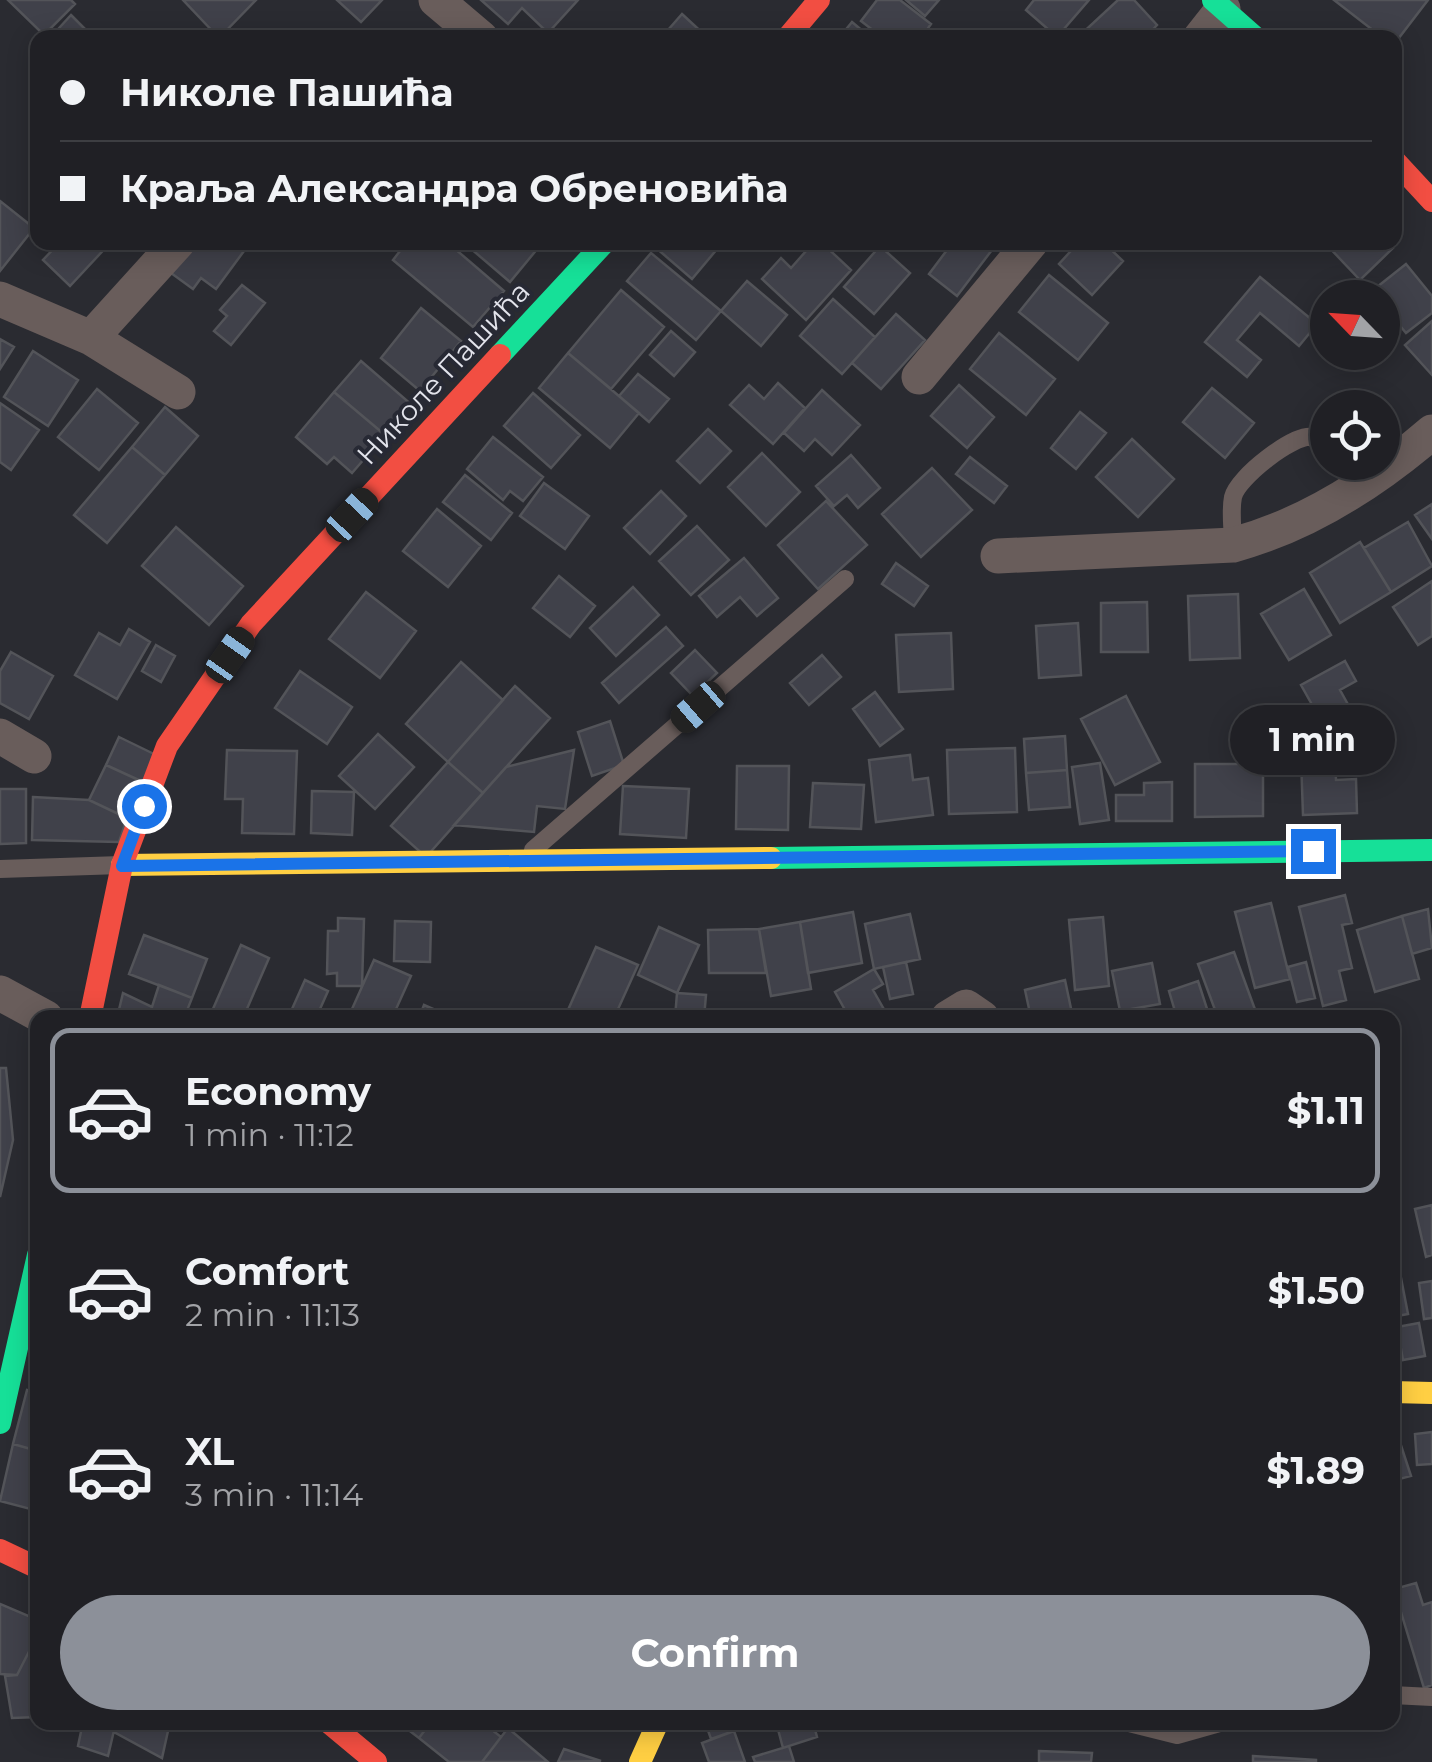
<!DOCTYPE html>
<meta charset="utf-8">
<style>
body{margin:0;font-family:Montserrat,sans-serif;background:#2d2d32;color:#f1f3f6;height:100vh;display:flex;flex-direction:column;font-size:38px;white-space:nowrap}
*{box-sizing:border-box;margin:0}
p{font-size:32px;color:#a2a3a7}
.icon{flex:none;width:55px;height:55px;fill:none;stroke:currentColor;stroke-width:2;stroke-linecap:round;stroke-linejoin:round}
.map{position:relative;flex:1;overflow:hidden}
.details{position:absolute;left:30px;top:1010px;width:1370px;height:720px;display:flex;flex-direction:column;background:#202025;border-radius:20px;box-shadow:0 5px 25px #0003,0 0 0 2px #3d3e42}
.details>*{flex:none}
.banner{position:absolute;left:30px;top:30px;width:1372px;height:220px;border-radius:20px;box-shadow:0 5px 25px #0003,0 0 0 2px #3d3e42;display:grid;align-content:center;height:220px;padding:0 30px;background:#202025}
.needle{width:65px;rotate:295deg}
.controls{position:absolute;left:1310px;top:280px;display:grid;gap:20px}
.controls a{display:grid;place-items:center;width:90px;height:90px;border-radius:50%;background:#202025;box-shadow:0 5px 25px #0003,0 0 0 2px #3d3e42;font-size:50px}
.end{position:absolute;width:45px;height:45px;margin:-22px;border:12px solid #1a73e8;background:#fff;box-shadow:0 0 0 5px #fff}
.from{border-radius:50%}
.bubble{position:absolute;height:70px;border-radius:35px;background:#202025;box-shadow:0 5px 25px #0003,0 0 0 2px #3d3e42;font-size:32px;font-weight:700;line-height:70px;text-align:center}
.car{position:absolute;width:30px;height:60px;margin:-30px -15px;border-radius:12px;box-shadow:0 0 8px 2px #0007;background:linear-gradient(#222 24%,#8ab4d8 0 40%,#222 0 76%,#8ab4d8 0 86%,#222 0)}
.banner b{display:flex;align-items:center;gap:35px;height:95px;font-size:38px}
.banner b+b{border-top:2px solid #3d3e42}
.banner i{width:25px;height:25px;background:#f1f3f6}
ul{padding:18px 0 0;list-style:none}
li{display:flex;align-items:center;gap:30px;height:165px;margin:0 20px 15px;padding:0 10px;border:5px solid transparent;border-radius:20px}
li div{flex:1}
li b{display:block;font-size:38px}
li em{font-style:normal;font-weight:700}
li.selected{border-color:#8c9099}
li>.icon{width:90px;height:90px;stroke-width:1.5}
.button{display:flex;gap:20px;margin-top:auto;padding:20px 30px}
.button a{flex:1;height:115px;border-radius:60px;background:#8c9099;color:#fff;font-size:40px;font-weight:700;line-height:115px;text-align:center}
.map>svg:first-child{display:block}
</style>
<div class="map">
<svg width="1432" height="1762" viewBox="0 0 1432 1762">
<rect width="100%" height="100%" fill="#2a2b31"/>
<!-- building -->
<path fill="#40414a" stroke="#535459" stroke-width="2.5" d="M8,0H71L75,4L44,35Z
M183,0H256L219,38Z
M337,0H382L361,22Z
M481,0H578L548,33L522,8L508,24Z
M877,0H900L931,24L921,38H883L861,21Z
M906,0H939L925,16Z
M1034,0H1089L1057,37L1026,10Z
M1118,0H1134L1157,25L1145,38H1077Z
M1334,0H1428L1395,43V38H1383Z
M682,14L708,38H661Z
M71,15L94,38H50Z
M852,22L871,38H839Z
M0,201L34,228L0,271Z
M60,242H111L70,286L43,260Z
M194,242H232L244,251L216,289L201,278L193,289L171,273Z
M407,242H447L504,291L473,327L393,260Z
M463,242H543L510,282Z
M659,242H723L692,279L655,247Z
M814,242H821L851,270L806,320L762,279L781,258L791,268Z
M953,242H998L957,296L929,274Z
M1079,242H1103L1123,261L1092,295L1059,264Z
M1324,242H1388L1393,248L1360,280Z
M880,246L910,273L874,314L844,287Z
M651,253L721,311L696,340L627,281Z
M1406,264L1432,296V313L1406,333L1382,304V298L1372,291Z
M1049,275L1108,323L1078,360L1019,312Z
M1260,277L1317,324L1299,346L1260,313L1237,340L1261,360L1247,377L1205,342Z
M747,281L787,315L761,346L721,311Z
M242,285L265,303L231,345L214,331L227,316L220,310Z
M621,290L664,327L611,389L568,353Z
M833,299L875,337L842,374L800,336Z
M421,308L461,341L420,391L381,358Z
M896,314L925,340L881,389L852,363Z
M1432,321V375L1405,345Z
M671,331L695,352L674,376L650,355Z
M999,333L1055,379L1026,415L970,369Z
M0,339L14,347L0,369Z
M33,351L78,380L48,426L4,397Z
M568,353L639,413L610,448L539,388Z
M361,361L412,405L385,435L334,392Z
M638,374L669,399L649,422L619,396Z
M778,383L805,408L773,444L730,405L749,385L764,399Z
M959,385L994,417L967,448L931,416Z
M1212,388L1254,423L1225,458L1183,422Z
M97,389L138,423L99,470L58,437Z
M822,390L860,425L832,455L815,439L804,451L784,433Z
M334,392L385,435L352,473L334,457L327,464L296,437Z
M533,393L580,435L551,468L504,426Z
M0,403L39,430L11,470L0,462Z
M165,407L198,436L165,475L132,447Z
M1080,412L1106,433L1076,469L1051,448Z
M708,429L731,451L700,483L677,461Z
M493,437L543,477L523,501L510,491L503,500L467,469Z
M1132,439L1174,479L1138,517L1096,477Z
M132,447L165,475L107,543L74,515Z
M762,453L800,492L766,526L728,487Z
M851,455L880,488L858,508L847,495L834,506L816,486Z
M970,457L1007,486L994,503L956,474Z
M932,468L972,510L921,557L882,514Z
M465,475L512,513L491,540L443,502Z
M544,483L589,516L565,549L520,516Z
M661,491L686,516L650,554L624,528Z
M826,501L867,545L818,589L778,545Z
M1432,504V539L1415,515Z
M437,509L481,546L448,587L403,551Z
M1408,522L1432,566L1391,592L1364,548Z
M697,526L729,560L691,595L659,561Z
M176,527L243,586L209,625L142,566Z
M1360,542L1391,592L1340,623L1310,573Z
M744,558L778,598L757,616L740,597L717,617L699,596Z
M896,563L928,586L914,606L882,584Z
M559,576L595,606L570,637L533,608Z
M1432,581V636L1418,645L1393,607Z
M633,587L659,615L616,656L590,628Z
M1304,589L1331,635L1289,660L1261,614Z
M366,592L416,631L380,678L329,639Z
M1238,594L1240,658L1190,660L1188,596Z
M1147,602L1148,652H1101V603Z
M1078,623L1081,675L1039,678L1036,626Z
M666,627L683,646L619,703L602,683Z
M129,629L150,642L117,699L75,675L99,633L120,645Z
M951,633L953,689L899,692L896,635Z
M156,645L175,656L161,682L142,671Z
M695,650L717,673L693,696L671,673Z
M11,652L53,676L29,719L0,703V671Z
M822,655L841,677L809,705L790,683Z
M1345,661L1356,681L1340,690L1355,717L1328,733L1301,685Z
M461,662L503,700L448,762L406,724Z
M300,671L352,707L327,744L275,708Z
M515,686L550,718L483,793L448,762Z
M875,692L903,729L880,746L853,709Z
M1126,696L1160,762L1115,785L1081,719Z
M610,721L624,765L592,776L578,732Z
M378,734L414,767L375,809L339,776Z
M1065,736L1067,770L1026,773L1024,739Z
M119,737L156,755L143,782L106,765Z
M1015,748L1017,812L949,814L947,750Z
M227,750L297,751L294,834L242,833L243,799H225Z
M574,750L565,809L537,806L534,832L454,825L506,767Z
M910,755L913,780L928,778L933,815L876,822L869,760Z
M1335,757L1336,780L1356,779L1357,813L1303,815L1301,759Z
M448,762L483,793L426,857L391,826Z
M1100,763L1109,820L1080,824L1072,767Z
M1195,764H1263V816L1195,817Z
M106,765L143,782L127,818L89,800Z
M737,766H789L788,830L736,829Z
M1067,770L1070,807L1029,810L1026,773Z
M1172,782V821H1116V795H1144V783Z
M813,783L864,785L861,829L810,827Z
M623,786L689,789L686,838L620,834Z
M0,789H26V843L0,844Z
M312,791L354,792L352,835L311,833Z
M33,797L89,800L127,818L119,842L32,840Z
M1345,895L1352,923L1342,925L1352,968L1339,971L1346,1000L1323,1006L1299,907Z
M1271,903L1290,979L1255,988L1235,912Z
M1428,909L1432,948L1412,954L1402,916Z
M853,912L862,963L808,973L800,922Z
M910,914L920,959L874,969L865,924Z
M1402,916L1419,979L1375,992L1357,930Z
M1103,917L1109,986L1075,990L1069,920Z
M338,918L364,919L362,986H337V973L327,974L328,931H338Z
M395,921L431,922L430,962L394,961Z
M800,922L811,989L771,996L759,929Z
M659,927L699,945L677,993L638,975Z
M759,929L766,973H709L708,930Z
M144,935L207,959L192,998L129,974Z
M241,945L269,958L243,1018H209Z
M596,947L638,965L614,1018H584L568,1010Z
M1234,952L1257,1015L1218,1018L1198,964Z
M374,960L411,976L392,1018H348Z
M906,962L913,994L890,999L883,967Z
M1306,962L1315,998L1297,1002L1288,967Z
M1152,963L1160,1004L1120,1011L1112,971Z
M874,969L883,984L873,990L886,1013L879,1018H838L836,1014L845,1010L835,992Z
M305,980L328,991L316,1018H288Z
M1065,980L1073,1018H1031L1025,990Z
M1198,981L1210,1018H1177L1169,991Z
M159,985L192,998L184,1018H117L123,993L152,1007Z
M677,993L706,995L704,1018H675Z
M424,1005L447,1015L446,1018H419Z
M0,1068H6L13,1140L0,1197Z
M1432,1205V1255L1426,1257L1415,1209Z
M1401,1278L1408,1314L1392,1317V1280Z
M1432,1281V1318L1424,1319L1419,1283Z
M1419,1323L1425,1356L1403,1360L1397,1327Z
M27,1390L38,1393V1451L13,1444Z
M1392,1418L1411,1476L1392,1481Z
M1432,1432V1464L1417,1465L1415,1434Z
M13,1444L38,1451V1511L0,1501Z
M1416,1583L1423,1605L1432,1602V1685L1424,1688L1394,1589Z
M0,1604L38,1620V1634L17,1675L0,1674Z
M38,1634V1717L12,1718L5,1676L17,1675Z
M83,1722H116L108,1756L78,1746Z
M116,1722H170L162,1758L114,1732Z
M398,1722H431L419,1738Z
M431,1722H482L501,1737L482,1762H449L419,1738Z
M705,1722H731L734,1731L711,1739Z
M776,1722H813L817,1737L783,1748Z
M508,1728L548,1762H482Z
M734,1731L745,1762H709L702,1743Z
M789,1746L794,1762H755L753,1757Z
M564,1749L601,1761L558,1762Z
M1039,1751L1092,1753L1091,1762H1039Z
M1253,1756L1316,1760V1762H1253Z"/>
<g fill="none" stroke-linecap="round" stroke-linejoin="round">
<!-- lane -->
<path stroke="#695d5b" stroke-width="18" d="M1341,462L1358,488
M1233,545C1233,530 1230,512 1233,497C1237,478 1293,434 1312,437L1328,448
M533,850L845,579
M0,869L121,865
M1392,1695L1432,1697
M1125,1722L1177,1735L1223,1722"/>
<!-- street -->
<path stroke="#695d5b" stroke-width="35" d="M436,0L481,38
M1200,38L1223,9
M0,299L91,338L178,392
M91,338L178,242
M919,377L1031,242
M998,556L1233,545C1307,525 1375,481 1432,432
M0,736L34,756
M0,993L46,1018
M948,1018L966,1007L982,1018"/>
<!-- fast -->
<path stroke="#16e098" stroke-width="22" d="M1213,0L1256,38
M500,355L605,242
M771,858L1432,850
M0,1423L38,1255"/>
<!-- slow -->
<path stroke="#ffcf43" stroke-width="22" d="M122,865L771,858
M1392,1392L1432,1393
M640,1762L658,1722"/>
<!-- jam -->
<path stroke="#f24e42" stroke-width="22" d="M787,38L819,0
M1395,161L1432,201
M90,1018L122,865L167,746L251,624L500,355
M0,1550L38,1568
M328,1722L376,1762"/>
</g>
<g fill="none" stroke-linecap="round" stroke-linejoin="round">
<!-- route -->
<path stroke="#1a73e8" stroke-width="12" d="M144,806L122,866L1313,851"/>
</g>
<g text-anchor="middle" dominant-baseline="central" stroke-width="8" stroke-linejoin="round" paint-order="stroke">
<!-- street labels -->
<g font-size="28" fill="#e3e4ec" stroke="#272934">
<text transform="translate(443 373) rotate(-47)">Николе Пашића</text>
</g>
</g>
</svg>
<div class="controls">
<a><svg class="needle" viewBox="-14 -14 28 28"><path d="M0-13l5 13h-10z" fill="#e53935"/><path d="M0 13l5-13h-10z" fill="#a2a3a7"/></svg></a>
<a><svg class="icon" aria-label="locate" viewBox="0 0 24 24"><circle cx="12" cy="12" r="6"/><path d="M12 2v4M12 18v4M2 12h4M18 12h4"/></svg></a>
</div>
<i class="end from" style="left:144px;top:806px"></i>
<i class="end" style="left:1313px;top:851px"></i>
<div class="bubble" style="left:1230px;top:705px;width:165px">1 min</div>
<i class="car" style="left:352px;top:515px;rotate:43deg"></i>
<i class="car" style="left:230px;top:655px;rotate:35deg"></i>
<i class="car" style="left:698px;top:707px;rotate:229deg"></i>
<div class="banner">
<b><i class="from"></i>Николе Пашића</b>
<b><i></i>Краља Александра Обреновића</b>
</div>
<section class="details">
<ul>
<li class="selected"><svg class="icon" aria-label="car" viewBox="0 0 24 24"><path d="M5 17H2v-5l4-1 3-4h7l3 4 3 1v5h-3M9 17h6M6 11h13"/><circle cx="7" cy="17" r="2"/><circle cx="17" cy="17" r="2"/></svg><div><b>Economy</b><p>1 min · 11:12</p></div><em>$1.11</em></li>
<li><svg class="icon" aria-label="car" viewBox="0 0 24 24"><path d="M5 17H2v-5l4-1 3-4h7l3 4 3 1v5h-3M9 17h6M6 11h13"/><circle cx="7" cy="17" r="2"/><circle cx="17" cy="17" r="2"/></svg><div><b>Comfort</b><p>2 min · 11:13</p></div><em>$1.50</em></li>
<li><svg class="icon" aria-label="car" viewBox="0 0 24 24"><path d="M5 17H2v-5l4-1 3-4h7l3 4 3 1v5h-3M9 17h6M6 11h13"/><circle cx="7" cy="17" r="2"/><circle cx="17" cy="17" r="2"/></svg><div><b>XL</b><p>3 min · 11:14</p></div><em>$1.89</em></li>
</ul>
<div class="button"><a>Confirm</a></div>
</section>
</div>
